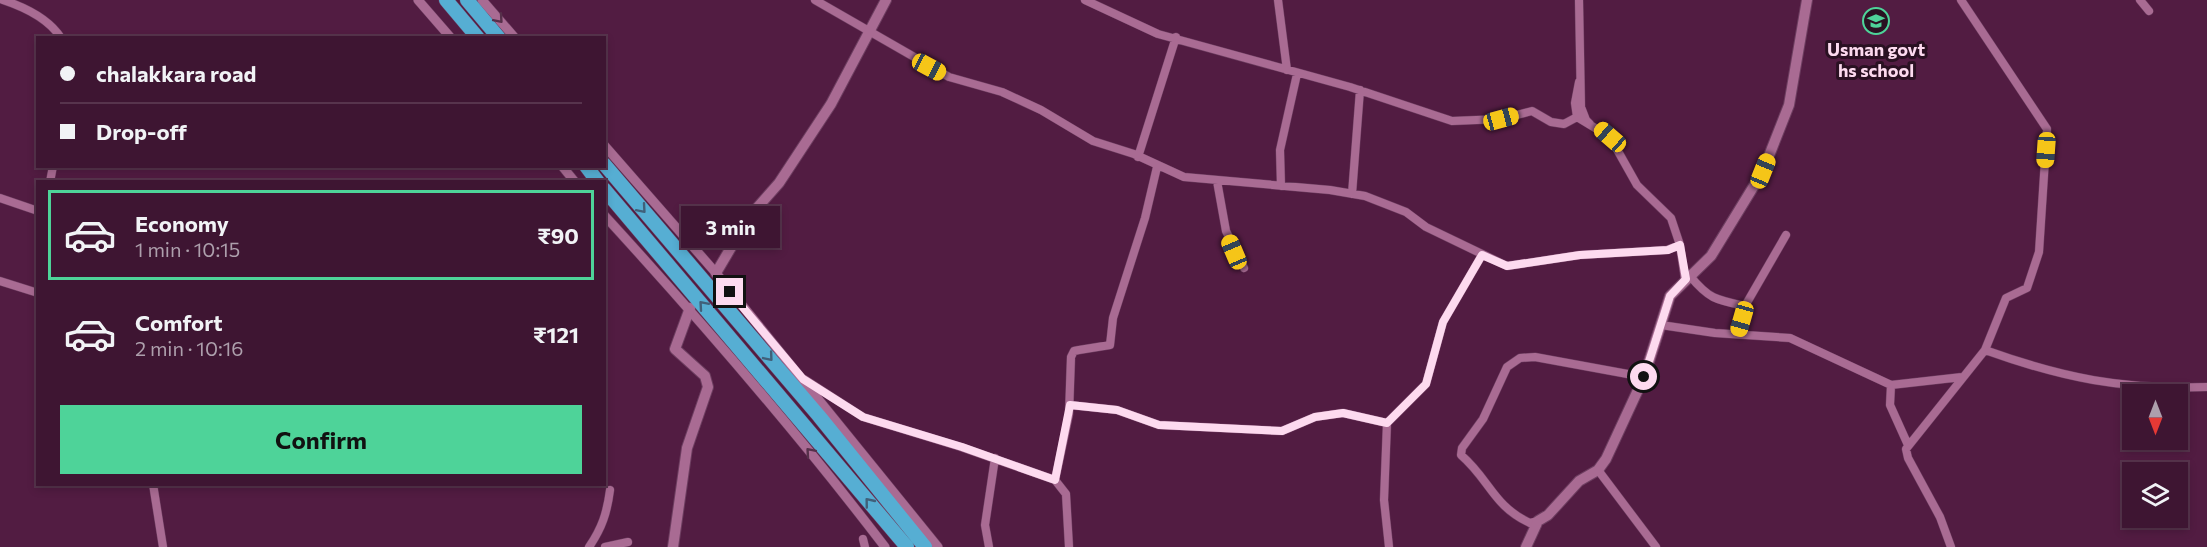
<!DOCTYPE html>
<meta charset="utf-8">
<style>
body{margin:0;font-family:Commissioner,sans-serif;background:#451e3a;color:#f1f3f6;height:100vh;display:flex;flex-direction:column;font-size:22px;white-space:nowrap}
*{box-sizing:border-box;margin:0}
p{font-size:20px;color:#ad9fac}
.icon{flex:none;width:33px;height:33px;fill:none;stroke:currentColor;stroke-width:2;stroke-linecap:round;stroke-linejoin:round}
.map{position:relative;flex:1;overflow:hidden}
.sheet{position:absolute;left:36px;top:180px;width:570px;height:306px;display:flex;flex-direction:column;background:#3e1532;border-radius:0px;box-shadow:0 3px 9px #0003,0 0 0 2px #57344d}
.sheet>*{flex:none}
.hud{position:absolute;left:36px;top:36px;width:570px;height:132px;border-radius:0px;box-shadow:0 3px 9px #0003,0 0 0 2px #57344d;display:grid;align-content:center;height:132px;padding:0 24px;background:#3e1532}
.needle{width:39px;rotate:180deg}
.buttons{position:absolute;left:2122px;top:384px;display:grid;gap:12px}
.buttons a{display:grid;place-items:center;width:66px;height:66px;border-radius:0px;background:#3e1532;box-shadow:0 3px 9px #0003,0 0 0 2px #57344d;font-size:30px}
.end{position:absolute;width:27px;height:27px;margin:-14px;border:8px solid #fddaef;background:#111;box-shadow:0 0 0 3px #111}
.from{border-radius:50%}
.bubble{position:absolute;height:42px;border-radius:0px;background:#3e1532;box-shadow:0 3px 9px #0003,0 0 0 2px #57344d;font-size:20px;font-weight:700;line-height:42px;text-align:center}
.car{position:absolute;width:18px;height:36px;margin:-18px -9px;border-radius:8px;box-shadow:0 0 4px 2px #0007;background:linear-gradient(#f5c518 24%,#345 0 40%,#f5c518 0 76%,#345 0 86%,#f5c518 0)}
.hud b{display:flex;align-items:center;gap:21px;height:57px;font-size:22px}
.hud b+b{border-top:2px solid #57344d}
.hud i{width:15px;height:15px;background:#f1f3f6}
ul{padding:10px 0 0;list-style:none}
li{display:flex;align-items:center;gap:18px;height:90px;margin:0 12px 9px;padding:0 12px;border:3px solid transparent;border-radius:0px}
li div{flex:1}
li b{display:block;font-size:22px}
li em{font-style:normal;font-weight:700}
li.current{border-color:#4ed399}
li>.icon{width:54px;height:54px;stroke-width:1.5}
.button{display:flex;gap:12px;margin-top:auto;padding:12px 24px}
.button a{flex:1;height:69px;border-radius:0px;background:#4ed399;color:#111;font-size:24px;font-weight:700;line-height:69px;text-align:center}
.map>svg:first-child{display:block}
</style>
<div class="map">
<svg width="2207" height="547" viewBox="0 0 2207 547">
<rect width="100%" height="100%" fill="#521c42"/>
<g fill="none" stroke-linecap="round" stroke-linejoin="round">
<defs>
<path id="minor" d="M3,0C24,7 49,19 61,38
M815,0L949,77L1002,92L1041,110L1093,141L1134,154L1184,177L1330,190L1365,196L1406,212L1426,227L1507,266L1580,255L1667,250L1680,245
M1085,0L1158,34L1350,87L1452,121L1501,119L1532,111L1551,122L1564,124L1577,117
M1278,0L1287,70
M1579,0L1581,107L1586,120L1590,124
M2140,0L2149,11
M1579,82L1575,103L1577,117L1610,137L1637,185L1671,218L1680,245L1685,279
M1138,157L1176,37
M1217,181L1226,231L1244,268
M50,182L53,166
M1281,186L1280,150L1297,74
M1352,194L1360,90
M0,198L38,211
M1690,276C1709,299 1716,300 1745,306
M0,281L38,293
M1661,325L1715,333L1790,338L1891,385L1962,377
M1738,333L1745,306L1786,235
M1985,350C2063,378 2123,390 2207,387
M804,379L863,417L961,447L1055,480L1066,494L1069,547
M1891,385L1890,405L1908,445
M1070,405L1117,410L1159,425L1282,431L1315,417L1343,413L1387,423
M1598,470L1656,547
M1055,480L1069,414L1071,357L1074,351L1079,350L1110,345L1113,318L1145,218L1157,167
M153,484L163,547
M1538,521L1530,523C1493,506 1490,480 1461,455L1462,448L1483,419L1507,367L1520,358L1535,357L1644,377
M863,539L865,547
M589,547C602,528 607,513 610,490
M605,547L628,542
M989,547L985,525L995,458
M1389,547L1384,500L1387,423L1426,384L1443,322L1482,255
M1951,547L1940,517L1908,458L1906,449L1985,350L2006,298L2027,288L2039,252L2047,129L1961,0"/>
<path id="tertiary" d="M418,0L451,38
M482,0L515,38
M604,145L716,273L938,547
M562,166L575,182
M604,215C702,322 797,432 885,547"/>
<path id="secondary" d="M716,273L749,217L779,183L831,104L886,0
M673,547L687,448L708,387L705,376L675,349L690,308
M1526,547L1538,521L1548,515L1579,481L1598,470L1606,459L1644,377L1670,296L1711,256L1763,171L1789,105L1807,0"/>
<path id="trunk" d="M446,0L478,38
M467,0L499,38
M604,164L819,416L925,547
M586,166L598,182
M604,189L907,547"/>
</defs>
<!-- minor casing -->
<use href="#minor" stroke="#6d3e60" stroke-width="9"/>
<!-- tertiary casing -->
<use href="#tertiary" stroke="#6d3e60" stroke-width="10"/>
<!-- secondary casing -->
<use href="#secondary" stroke="#6d3e60" stroke-width="12"/>
<!-- trunk casing -->
<use href="#trunk" stroke="#6d3e60" stroke-width="15"/>
<!-- minor -->
<use href="#minor" stroke="#a96b93" stroke-width="8"/>
<!-- tertiary -->
<use href="#tertiary" stroke="#a96b93" stroke-width="9"/>
<!-- secondary -->
<use href="#secondary" stroke="#a96b93" stroke-width="10"/>
<!-- trunk -->
<use href="#trunk" stroke="#56aed3" stroke-width="14"/>
</g>
<!-- one-way arrows -->
<defs><path id="oneway-chevron" d="M-2-3.5L2.5 0L-2 3.5" fill="none" stroke-width="1.6" stroke-linecap="round" stroke-linejoin="round" transform="scale(1.5)"/></defs>
<g stroke="#56304a">
<use href="#oneway-chevron" transform="translate(499 19) rotate(49)"/>
<use href="#oneway-chevron" transform="translate(810 452) rotate(-131)"/>
</g>
<g stroke="#40607a">
<use href="#oneway-chevron" transform="translate(642 209) rotate(49)"/>
<use href="#oneway-chevron" transform="translate(703 305) rotate(-131)"/>
<use href="#oneway-chevron" transform="translate(769 357) rotate(50)"/>
<use href="#oneway-chevron" transform="translate(869 502) rotate(-129)"/>
</g>
<g fill="none" stroke-linecap="round" stroke-linejoin="round">
<!-- route -->
<path stroke="#fddaef" stroke-width="8" d="M730,292L803,379L863,417L962,447L1055,480L1070,405L1117,410L1159,425L1282,431L1315,417L1343,413L1387,423L1426,384L1443,322L1482,255L1507,266L1580,255L1668,250L1680,245L1686,279L1670,296L1644,377"/>
</g>
<!-- icons -->
<defs>
<symbol id="school-ring" viewBox="-11 -11 22 22"><circle r="9.5" fill="#2a1122" stroke="#4ed399" stroke-width="1.5"/><path d="M0-5L7-2L0 1L-7-2ZM-4 1L0 2.5L4 1V4Q0 6-4 4Z" fill="#4ed399"/></symbol>
</defs>
<g fill-rule="evenodd">
<use href="#school-ring" x="1861" y="6" width="30" height="30"/>
</g>
<g text-anchor="middle" dominant-baseline="central" stroke-width="6" stroke-linejoin="round" paint-order="stroke">
<!-- poi labels -->
<g font-size="18" font-weight="bold" fill="#fddaef" stroke="#2a1122">
<text x="1876" y="49">Usman govt<tspan x="1876" dy="21">hs school</tspan></text>
</g>
</g>
</svg>
<div class="buttons">
<a><svg class="needle" viewBox="-14 -14 28 28"><path d="M0-13l5 13h-10z" fill="#e53935"/><path d="M0 13l5-13h-10z" fill="#ad9fac"/></svg></a>
<a><svg class="icon" aria-label="layers" viewBox="0 0 24 24"><path d="M12 4l9 5-9 5-9-5zM3 14l9 5 9-5"/></svg></a>
</div>
<i class="end from" style="left:1644px;top:377px"></i>
<i class="end" style="left:730px;top:292px"></i>
<div class="bubble" style="left:681px;top:206px;width:99px">3 min</div>
<i class="car" style="left:929px;top:67px;rotate:118deg"></i>
<i class="car" style="left:1501px;top:119px;rotate:75deg"></i>
<i class="car" style="left:1610px;top:137px;rotate:311deg"></i>
<i class="car" style="left:2046px;top:150px;rotate:184deg"></i>
<i class="car" style="left:1763px;top:171px;rotate:22deg"></i>
<i class="car" style="left:1234px;top:252px;rotate:337deg"></i>
<i class="car" style="left:1742px;top:319px;rotate:196deg"></i>
<div class="hud">
<b><i class="from"></i>chalakkara road</b>
<b><i></i>Drop-off</b>
</div>
<section class="sheet">
<ul>
<li class="current"><svg class="icon" aria-label="car" viewBox="0 0 24 24"><path d="M5 17H2v-5l4-1 3-4h7l3 4 3 1v5h-3M9 17h6M6 11h13"/><circle cx="7" cy="17" r="2"/><circle cx="17" cy="17" r="2"/></svg><div><b>Economy</b><p>1 min · 10:15</p></div><em>₹90</em></li>
<li><svg class="icon" aria-label="car" viewBox="0 0 24 24"><path d="M5 17H2v-5l4-1 3-4h7l3 4 3 1v5h-3M9 17h6M6 11h13"/><circle cx="7" cy="17" r="2"/><circle cx="17" cy="17" r="2"/></svg><div><b>Comfort</b><p>2 min · 10:16</p></div><em>₹121</em></li>
</ul>
<div class="button"><a>Confirm</a></div>
</section>
</div>
